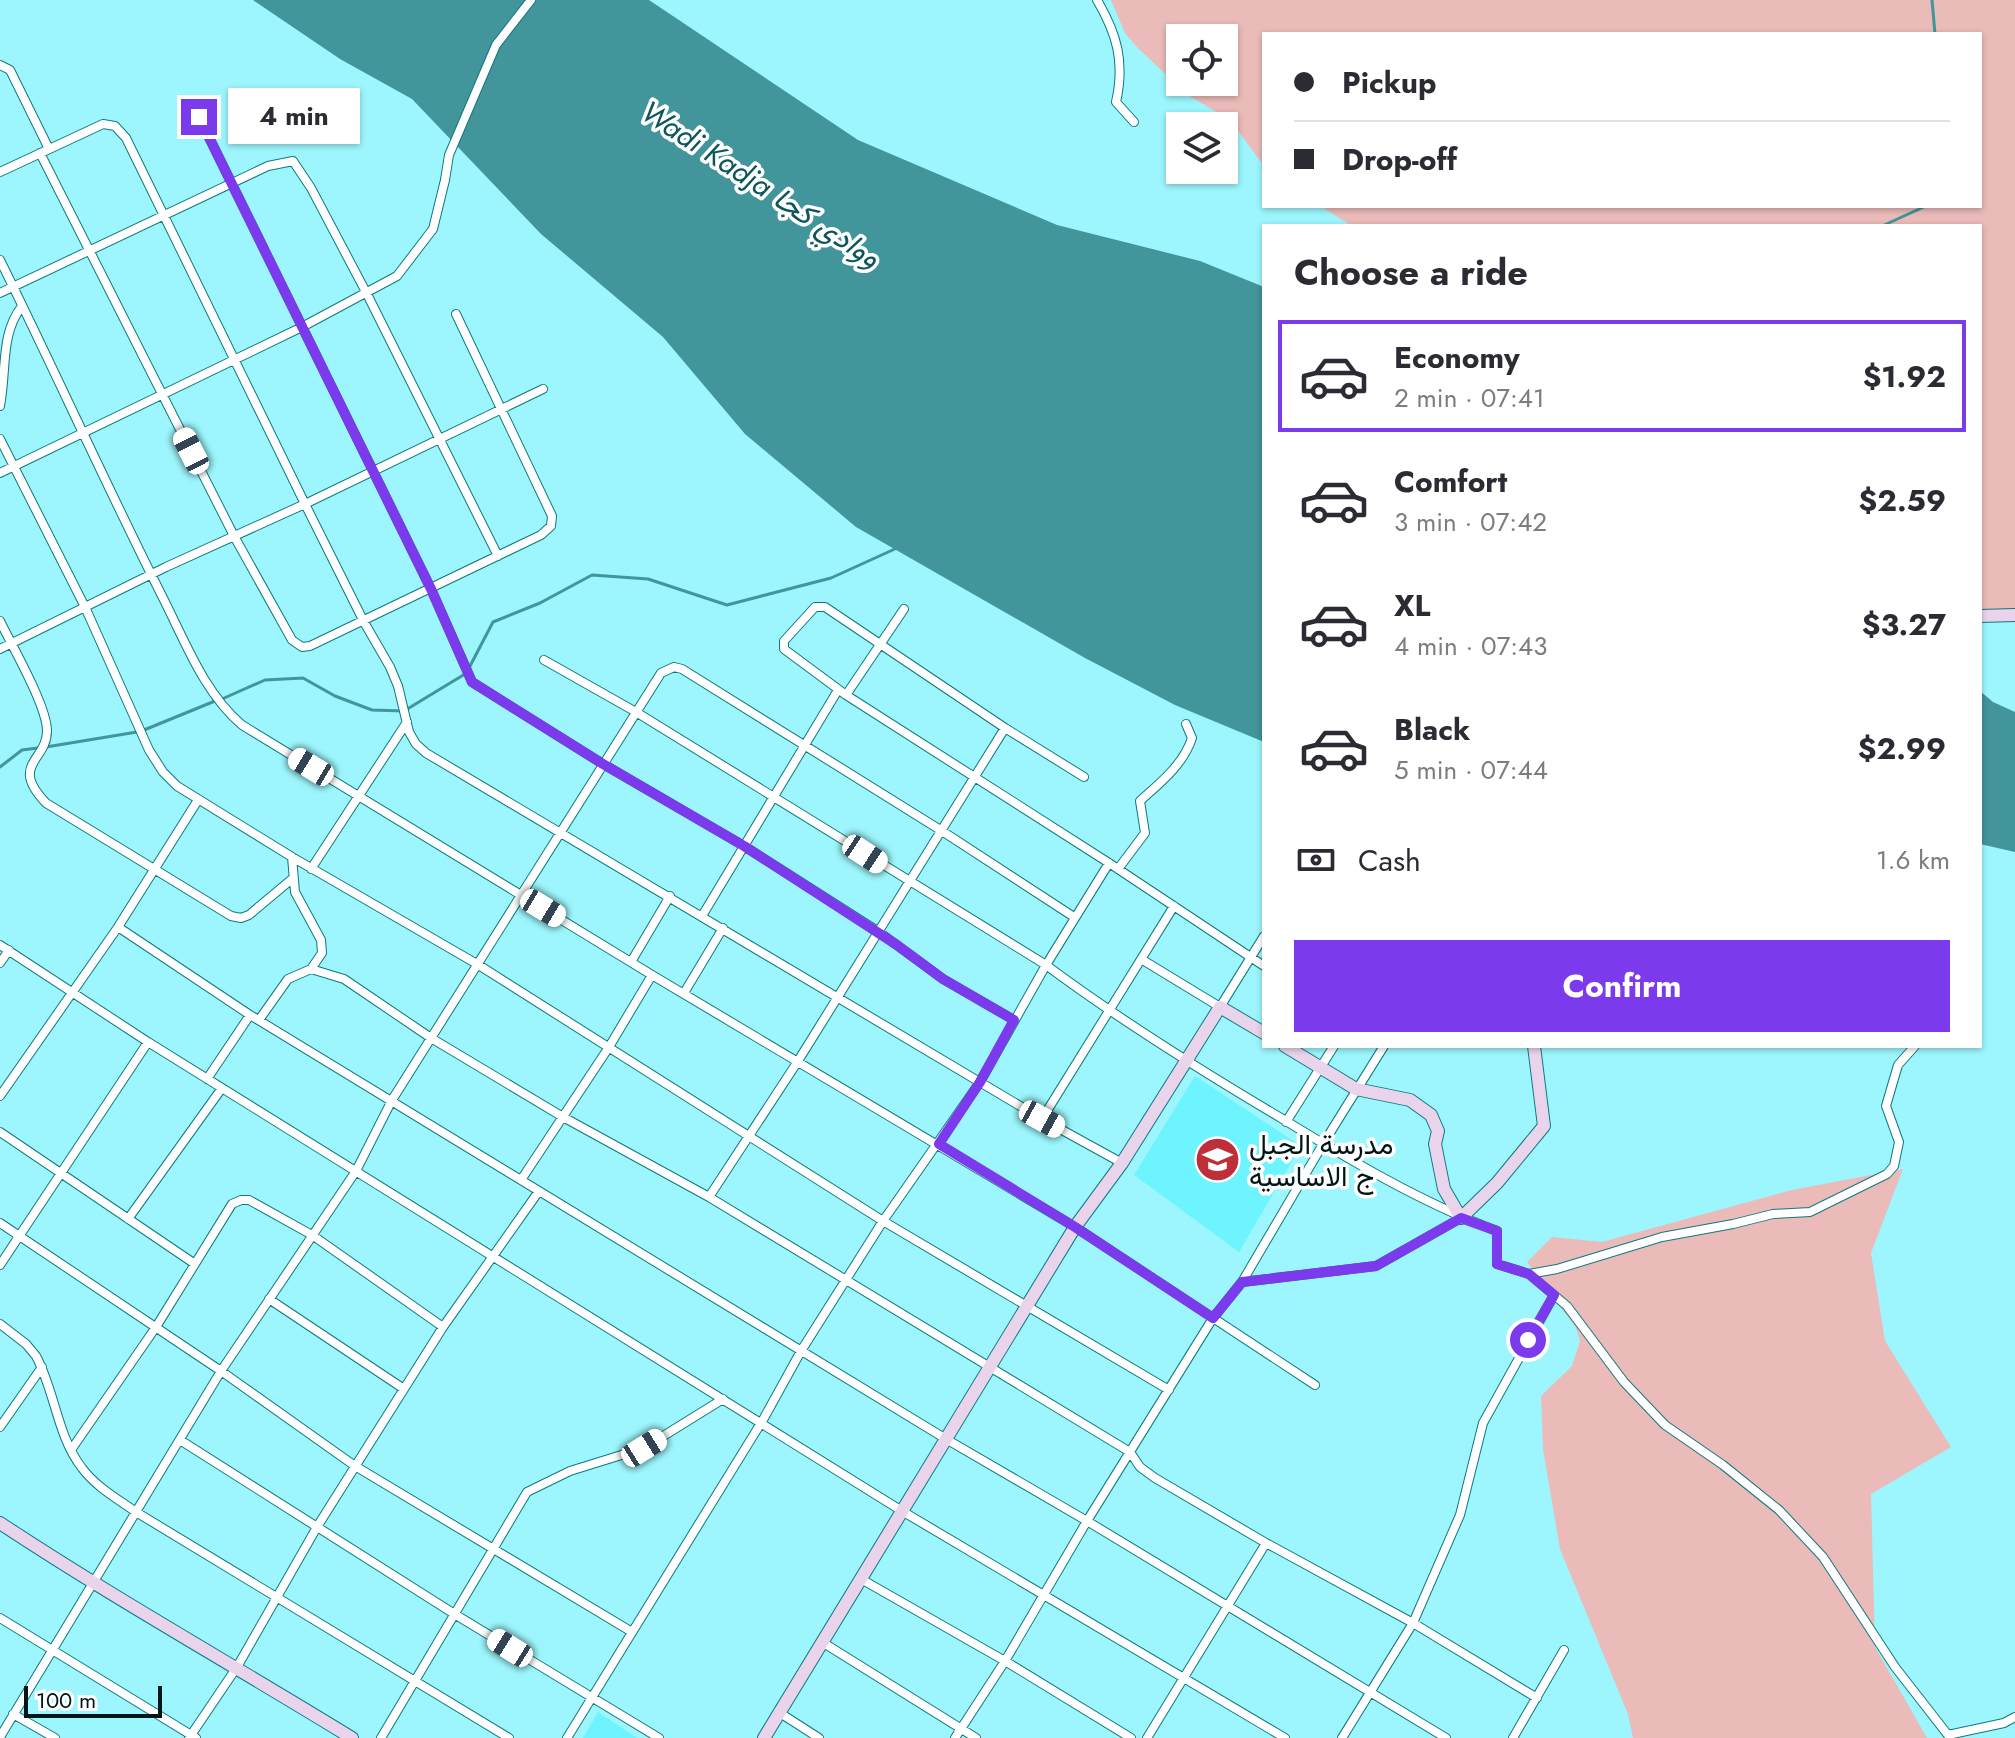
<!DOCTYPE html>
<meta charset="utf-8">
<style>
body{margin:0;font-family:Jost,Vazirmatn,sans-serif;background:#f2f2f3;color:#2b2b33;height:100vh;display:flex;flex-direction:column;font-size:30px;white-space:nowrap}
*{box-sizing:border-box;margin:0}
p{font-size:26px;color:#7c7c81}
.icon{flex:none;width:44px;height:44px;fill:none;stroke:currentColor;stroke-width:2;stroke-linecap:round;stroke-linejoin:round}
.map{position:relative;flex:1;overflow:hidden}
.panel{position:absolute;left:1262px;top:224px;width:720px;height:824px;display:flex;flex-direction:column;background:#fff;border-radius:0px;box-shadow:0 2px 6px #0004}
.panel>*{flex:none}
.hud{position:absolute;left:1262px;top:32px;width:720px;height:176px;border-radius:0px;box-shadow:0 2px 6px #0004;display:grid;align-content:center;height:176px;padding:0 32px;background:#fff}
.fabs{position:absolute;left:1166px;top:24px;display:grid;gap:16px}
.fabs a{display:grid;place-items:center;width:72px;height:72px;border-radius:0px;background:#fff;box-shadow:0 2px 6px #0004;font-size:40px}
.scale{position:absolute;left:24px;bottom:20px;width:138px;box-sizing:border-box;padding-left:8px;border:4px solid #001618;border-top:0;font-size:22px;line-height:28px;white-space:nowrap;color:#001618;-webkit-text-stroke:6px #fff;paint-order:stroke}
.end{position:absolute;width:36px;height:36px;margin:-18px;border:10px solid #7c3aed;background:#fff;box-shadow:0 0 0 4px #fff}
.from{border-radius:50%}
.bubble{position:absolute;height:56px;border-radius:0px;background:#fff;box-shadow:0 2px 6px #0004;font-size:26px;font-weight:700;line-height:56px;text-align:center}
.car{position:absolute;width:24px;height:48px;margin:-24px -12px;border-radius:10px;box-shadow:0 0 6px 2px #0007;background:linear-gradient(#fff 24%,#345 0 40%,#fff 0 76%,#345 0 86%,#fff 0)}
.hud b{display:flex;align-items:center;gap:28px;height:76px;font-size:30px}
.hud b+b{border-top:2px solid #e1e1e2}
.hud i{width:20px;height:20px;background:#2b2b33}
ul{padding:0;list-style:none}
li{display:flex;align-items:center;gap:24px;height:112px;margin:0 16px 12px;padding:0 16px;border:4px solid transparent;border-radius:0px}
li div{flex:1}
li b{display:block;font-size:30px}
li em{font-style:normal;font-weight:700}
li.selected{border-color:#7c3aed}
li>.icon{width:72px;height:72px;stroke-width:1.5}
h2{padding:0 32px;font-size:36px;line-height:96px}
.pay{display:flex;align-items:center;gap:20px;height:88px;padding:0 32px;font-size:30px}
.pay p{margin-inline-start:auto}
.button{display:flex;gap:16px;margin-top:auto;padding:16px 32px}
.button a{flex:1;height:92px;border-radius:0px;background:#7c3aed;color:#fff;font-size:32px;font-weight:700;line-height:92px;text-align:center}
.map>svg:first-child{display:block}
</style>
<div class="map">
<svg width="2015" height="1738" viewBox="0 0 2015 1738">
<rect width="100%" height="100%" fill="#9df6fd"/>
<!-- built -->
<path fill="#6ef4fe" d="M1195,1076L1301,1146L1239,1252L1134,1175Z
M598,1712L637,1738H583Z"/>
<!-- green -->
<path fill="#eabbb8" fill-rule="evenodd" d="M1111,0H2015V615L1980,616V226H1352L1320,206H1980V34H1264V166L1230,120L1186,94L1136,46L1125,33ZM1180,38H1224V82H1180Z
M1903,1169L1871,1253L1885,1341L1951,1447L1871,1494L1875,1647L1927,1738H1633L1628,1714L1560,1549L1543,1449L1541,1396L1572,1366L1580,1341L1576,1328L1527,1262L1552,1237L1602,1242L1792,1190Z"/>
<!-- water -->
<path fill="#42959b" d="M253,0H649L858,140L1057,225L1200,261L1264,287V742L1175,705L1085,658L856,527L745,434L663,337L541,234L412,99L340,59Z
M1980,691L1993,702L2015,712V852L1980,844Z"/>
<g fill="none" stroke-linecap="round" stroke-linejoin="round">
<!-- stream -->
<path stroke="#42959b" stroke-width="3" d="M1932,0L1935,34
M1882,226L1926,206
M469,668L493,622L540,603L592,575L648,579L727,605L831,578L897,548
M222,699L265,680L303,678L335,696L372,710L404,711L465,674
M144,730L215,701
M46,747L137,732
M0,767L22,750L38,748"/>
<defs>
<path id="minor" d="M1097,0C1117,34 1125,62 1116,102L1134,122
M0,65L10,70L49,149
M199,117L431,589L472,682L603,764L744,846L879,932L943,979L1014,1020
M40,153L234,536L292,640L302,647L310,646L541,535L551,526L552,516L456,314
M0,172L103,124L115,126L126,138L305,504L364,622L390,667L398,686L409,732L416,744L426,753L1042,1119L1122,1163
M0,260C55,371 106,485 162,596C185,641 204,693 242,725L652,975L1075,1227L1315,1385
M0,293L268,166L293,161L311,188L367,294L498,556
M0,406C7,369 0,334 22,306
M0,439L85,607L149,750L163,772L177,786L292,857L477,964L883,1221L1169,1390
M0,473L302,327L397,276L433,229L445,180L449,155L496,45L531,0
M0,621C12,646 47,706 47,731C47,761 9,764 46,803L231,916L241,918L249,915L292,879
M0,649L166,567L305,504L543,389
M544,660L636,712L1046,965C1121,1021 1200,1070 1281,1118C1350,1160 1420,1202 1497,1231V1264L1529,1274L1567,1306L1624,1382L1665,1425L1723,1465L1779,1510L1823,1557L1895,1667L1948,1735L2004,1723L2015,1717
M846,695L904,609
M1084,777L1005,728L825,607H815L784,641V649L846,695L1109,863L1264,966
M311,869L407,722
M1118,869L1145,833L1140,801C1161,782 1183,765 1192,738L1186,724
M702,916L838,690
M118,927L250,1015L946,1439L1087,1521L1446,1738
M0,945L148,1042L902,1511L1285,1738
M1141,959L1220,1007L1264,936
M631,962L670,896
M0,963L9,950
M311,969L344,979L431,1038L563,1117L709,1197L1130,1452L1140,1467L1155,1478L1266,1543L1413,1623L1537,1698
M684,993L723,928
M259,1020L288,979L311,969L322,953L321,940L295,892L292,857
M207,1079L250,1015
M0,1096L118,927L198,800
M1042,1119L1174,906
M1286,1122L1334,1046
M0,1132L195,1264
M521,1180L609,1047L652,975
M709,1197L798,1061L1005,728
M128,1219L222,1088
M0,1223L221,1371L355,1466L632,1632
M0,1265L148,1042
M1529,1274L1557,1269L1662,1237L1733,1224L1773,1214L1810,1212L1887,1174L1894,1166L1899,1142L1886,1106L1898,1065L1915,1046
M1242,1282L1376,1266L1461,1218
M269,1299L404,1389
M0,1324L26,1344L36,1356C55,1391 57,1436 82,1468C96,1487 118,1499 136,1512L509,1738
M0,1427L42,1367
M180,1440L456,1615L659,1738
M71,1450L156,1327L232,1204L241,1200H249L312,1235L443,1327
M861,1579L1005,1661L1131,1738
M0,1618L196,1738
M822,1642L976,1738
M780,1713L819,1738
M13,1714L55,1738
M0,1737L221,1371L356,1171L392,1100L661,673L674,667L682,669L942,831L1074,917
M189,1738L237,1667L317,1527L443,1327L539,1191
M381,1738L527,1492L570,1471L644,1448L723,1399
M567,1738L764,1418L801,1351L883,1221L980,1082L1046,965L1109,863
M955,1738L1005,1661L1087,1521L1213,1318L1242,1282L1323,1144L1384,1046
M1147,1738L1266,1543
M1342,1738L1413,1623L1460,1515L1483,1423L1554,1295
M1513,1738L1564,1650"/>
<path id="secondary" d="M1980,616L2015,615
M1285,1046L1356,1089L1410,1100L1431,1115L1438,1131L1435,1144L1444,1189L1461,1218L1497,1183L1544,1126L1534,1046
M0,1523C115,1599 235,1666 352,1738
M764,1738L1075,1227L1122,1163L1220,1007L1264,1033"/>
</defs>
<!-- minor casing -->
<use href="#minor" stroke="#0f787f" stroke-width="10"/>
<!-- secondary casing -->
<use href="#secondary" stroke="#0f787f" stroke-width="14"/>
<!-- minor -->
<use href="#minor" stroke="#fff" stroke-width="8"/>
<!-- secondary -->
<use href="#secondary" stroke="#e9d4ec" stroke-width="12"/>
</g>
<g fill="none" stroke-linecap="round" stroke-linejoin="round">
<!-- route -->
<path stroke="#7c3aed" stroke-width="10" d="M199,117L431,589L472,682L603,764L744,846L897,945L943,979L1014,1020L980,1082L939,1144L1075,1227L1213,1318L1242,1282L1376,1266L1461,1218L1497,1231V1264L1529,1274L1554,1295L1528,1340"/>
</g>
<!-- icons -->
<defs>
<symbol id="school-disc" viewBox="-11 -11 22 22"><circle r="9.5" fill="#bf2f39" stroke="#fff"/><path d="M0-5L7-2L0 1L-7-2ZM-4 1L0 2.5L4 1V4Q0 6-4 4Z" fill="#fff"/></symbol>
</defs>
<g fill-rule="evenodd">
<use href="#school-disc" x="1192" y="1134" width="51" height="51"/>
</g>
<g text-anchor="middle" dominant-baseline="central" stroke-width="7" stroke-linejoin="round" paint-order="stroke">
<!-- poi labels -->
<g font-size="28" fill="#001618" stroke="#fff" text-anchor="start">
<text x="1249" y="1144">مدرسة الجبل<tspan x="1249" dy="32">ج الاساسية</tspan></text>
</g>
<!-- water labels -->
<g font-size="30" font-style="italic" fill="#0d565b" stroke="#fff">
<text transform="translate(761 184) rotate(33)">Wadi Kadja ووادي كجا</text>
</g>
</g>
</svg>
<div class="fabs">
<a><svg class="icon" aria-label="locate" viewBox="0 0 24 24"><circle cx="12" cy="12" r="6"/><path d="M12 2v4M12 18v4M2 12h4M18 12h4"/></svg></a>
<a><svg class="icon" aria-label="layers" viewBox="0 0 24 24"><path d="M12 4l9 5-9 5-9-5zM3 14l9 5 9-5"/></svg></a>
</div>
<div class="scale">100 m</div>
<i class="end from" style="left:1528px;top:1340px"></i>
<i class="end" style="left:199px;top:117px"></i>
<div class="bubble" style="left:228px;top:88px;width:132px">4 min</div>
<i class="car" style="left:191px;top:451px;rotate:333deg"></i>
<i class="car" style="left:311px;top:767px;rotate:301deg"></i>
<i class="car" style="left:865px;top:854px;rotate:123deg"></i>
<i class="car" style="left:543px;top:908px;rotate:121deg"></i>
<i class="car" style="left:1042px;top:1119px;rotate:119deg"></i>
<i class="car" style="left:644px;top:1448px;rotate:58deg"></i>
<i class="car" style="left:510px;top:1648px;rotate:302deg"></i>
<div class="hud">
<b><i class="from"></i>Pickup</b>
<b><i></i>Drop-off</b>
</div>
<section class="panel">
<h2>Choose a ride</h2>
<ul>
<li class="selected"><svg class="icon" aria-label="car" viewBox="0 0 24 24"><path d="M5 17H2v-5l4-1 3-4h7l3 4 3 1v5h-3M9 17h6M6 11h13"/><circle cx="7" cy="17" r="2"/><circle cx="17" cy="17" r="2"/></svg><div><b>Economy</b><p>2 min · 07:41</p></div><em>$1.92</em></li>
<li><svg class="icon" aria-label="car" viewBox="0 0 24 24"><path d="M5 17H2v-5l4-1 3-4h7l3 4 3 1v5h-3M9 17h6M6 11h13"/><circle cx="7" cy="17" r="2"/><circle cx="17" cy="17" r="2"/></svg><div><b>Comfort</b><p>3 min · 07:42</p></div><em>$2.59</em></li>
<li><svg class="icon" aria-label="car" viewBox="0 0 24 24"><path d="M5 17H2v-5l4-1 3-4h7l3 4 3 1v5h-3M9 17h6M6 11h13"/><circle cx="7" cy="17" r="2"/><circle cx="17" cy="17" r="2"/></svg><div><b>XL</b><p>4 min · 07:43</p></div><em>$3.27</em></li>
<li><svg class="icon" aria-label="car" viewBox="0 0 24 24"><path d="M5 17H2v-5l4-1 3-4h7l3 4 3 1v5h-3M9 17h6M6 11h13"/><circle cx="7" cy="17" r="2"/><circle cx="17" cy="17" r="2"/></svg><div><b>Black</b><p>5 min · 07:44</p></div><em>$2.99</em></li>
</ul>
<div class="pay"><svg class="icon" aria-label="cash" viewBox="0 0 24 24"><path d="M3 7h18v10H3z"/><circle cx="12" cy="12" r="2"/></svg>Cash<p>1.6 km</p></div>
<div class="button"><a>Confirm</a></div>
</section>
</div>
